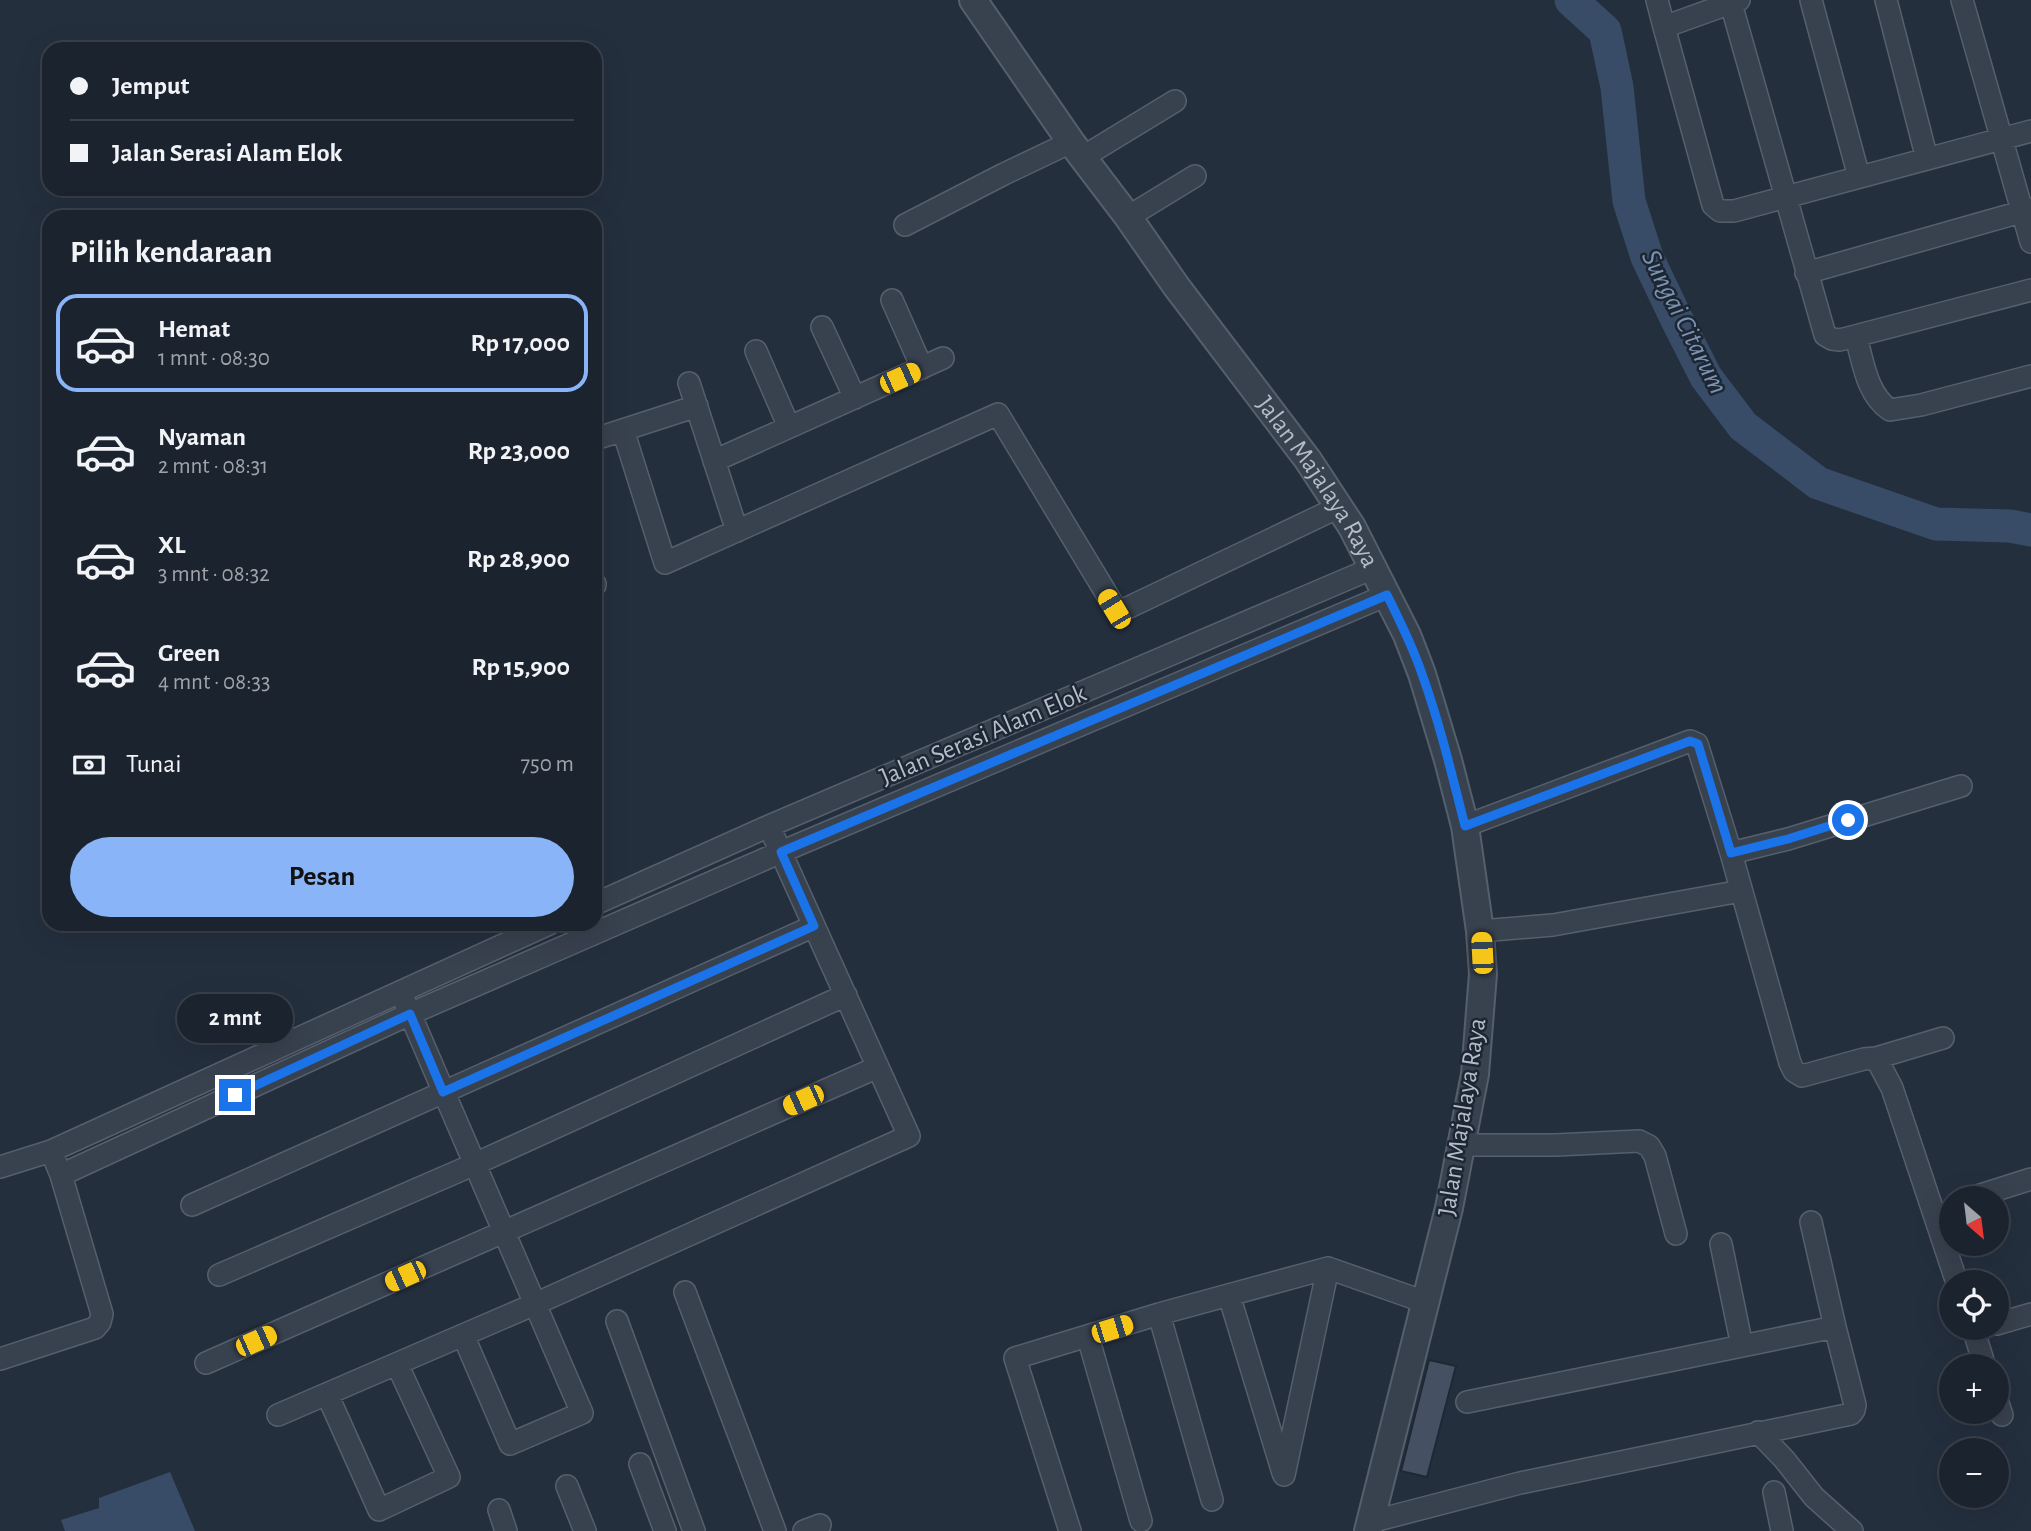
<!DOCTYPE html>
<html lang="id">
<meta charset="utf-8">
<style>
body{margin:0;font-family:"Alegreya Sans",sans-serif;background:#282f3a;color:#f1f3f6;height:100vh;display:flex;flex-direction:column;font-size:26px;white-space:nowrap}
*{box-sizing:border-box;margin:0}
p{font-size:23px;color:#a0a4aa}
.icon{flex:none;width:38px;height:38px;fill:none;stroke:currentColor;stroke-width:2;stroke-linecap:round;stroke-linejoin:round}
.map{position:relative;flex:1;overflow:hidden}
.sheet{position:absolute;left:42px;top:210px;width:560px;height:721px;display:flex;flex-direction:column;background:#1b232e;border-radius:21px;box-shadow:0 7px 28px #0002,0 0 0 2px #39404a}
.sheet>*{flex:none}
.top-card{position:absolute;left:42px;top:42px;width:560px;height:154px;border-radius:21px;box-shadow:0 7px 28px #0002,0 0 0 2px #39404a;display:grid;align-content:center;height:154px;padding:0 28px;background:#1b232e}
.needle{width:46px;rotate:152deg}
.buttons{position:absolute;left:1939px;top:1186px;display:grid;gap:14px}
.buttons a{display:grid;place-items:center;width:70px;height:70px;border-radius:50%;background:#1b232e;box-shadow:0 7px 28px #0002,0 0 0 2px #39404a;font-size:35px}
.end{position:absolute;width:32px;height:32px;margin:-16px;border:9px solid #1a73e8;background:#fff;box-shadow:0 0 0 4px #fff}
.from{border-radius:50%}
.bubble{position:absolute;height:49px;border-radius:24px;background:#1b232e;box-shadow:0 7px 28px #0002,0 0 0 2px #39404a;font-size:23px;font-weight:700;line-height:49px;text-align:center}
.car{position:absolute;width:21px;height:42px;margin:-21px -10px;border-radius:9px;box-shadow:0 0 5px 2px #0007;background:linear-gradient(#f5c518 24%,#345 0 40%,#f5c518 0 76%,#345 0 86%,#f5c518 0)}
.top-card b{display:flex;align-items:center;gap:24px;height:66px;font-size:26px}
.top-card b+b{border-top:2px solid #39404a}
.top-card i{width:18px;height:18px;background:#f1f3f6}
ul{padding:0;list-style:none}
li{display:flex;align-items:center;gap:21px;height:98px;margin:0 14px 10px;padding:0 14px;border:4px solid transparent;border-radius:21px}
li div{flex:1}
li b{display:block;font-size:26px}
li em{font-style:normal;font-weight:700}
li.current{border-color:#8ab4f8}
li>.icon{width:63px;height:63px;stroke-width:1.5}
h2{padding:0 28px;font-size:32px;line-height:84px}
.pay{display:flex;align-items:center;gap:18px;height:77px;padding:0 28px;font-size:26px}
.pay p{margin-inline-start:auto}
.button{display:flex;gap:14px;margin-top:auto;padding:14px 28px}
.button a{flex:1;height:80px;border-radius:42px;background:#8ab4f8;color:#111;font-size:28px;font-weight:700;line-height:80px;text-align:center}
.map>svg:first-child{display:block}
</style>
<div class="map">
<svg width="2031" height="1531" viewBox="0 0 2031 1531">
<rect width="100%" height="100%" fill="#242f3e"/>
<!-- water -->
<path fill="#394c67" d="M170,1472L195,1531H65L61,1520L99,1508V1498Z"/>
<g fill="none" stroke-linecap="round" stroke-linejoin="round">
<!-- river -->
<path stroke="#394c67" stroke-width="33" d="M1571,0L1605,31L1617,87L1629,201L1647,257L1677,320L1706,377L1743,426L1818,483L1936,524L2010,526L2031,530"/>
</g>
<!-- building -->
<path fill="#455162" stroke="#1f2835" stroke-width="2" d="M1429,1360L1456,1366L1427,1477L1401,1471Z"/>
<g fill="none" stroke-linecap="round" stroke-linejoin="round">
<defs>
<path id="minor" d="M1657,0L1664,27
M1730,0L1825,335L1832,339L1840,340L2031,290
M1739,0L1664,27L1713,205L1720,211H1734L2031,131
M1811,0L1859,177
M1886,0L1927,159
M1962,0L2031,242
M1083,157L1175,101
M1128,217L1195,176
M905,225L1004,174L1071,142
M1806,273L2031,209
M892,300L922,368
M822,327L855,398
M1856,337C1863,362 1867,395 1890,410L1921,405L2031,376
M756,351L789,427
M689,383L737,531
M623,430L665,563L998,414L1117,611H1121L1339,507
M595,439L697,406
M714,461L943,358
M595,584V585
M1465,826L1690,741L1697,744L1731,853L1790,1063L1794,1071L1802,1076L1864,1059L1876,1058L1892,1088L1957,1283
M1731,853L1788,839L1961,786
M595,904L769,826L1373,568
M549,924L51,1151L61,1175L410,1014L781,852L1387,595
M1480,931L1553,925L1741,891
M405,1002L582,1413L510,1444L463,1335
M1876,1058L1943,1038
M1462,1145H1556L1639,1141L1649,1146L1655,1156L1676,1234
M0,1167L51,1151
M1968,1199L2031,1179
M192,1205L814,926
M1721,1244L1742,1346
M219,1275L475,1164L846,995
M685,1292L775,1531
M1229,1295L1283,1473
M1159,1314L1212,1500
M617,1321L694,1531
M1997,1324L2031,1314
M1973,1328L1985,1367
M1088,1337L1141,1521
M0,1359L95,1328L100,1322L102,1314L61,1175
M206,1363L878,1067
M327,1394L379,1510L449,1477L397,1364
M1997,1400L2002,1415
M1467,1402L1835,1327
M278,1415L535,1304L909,1136L769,826
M1758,1432L1784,1459L1814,1497L1852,1531
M640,1464L665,1531
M1284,1475L1328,1268
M567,1486L585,1531
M1774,1492L1782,1531
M499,1510L506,1531
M1370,1522L1520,1483L1851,1414L1854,1410L1855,1405L1835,1327L1811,1222
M804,1531L820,1525
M1070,1531L1015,1358L1159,1314L1328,1268L1425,1302"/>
<g id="tertiary">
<path id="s1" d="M973,0L1071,142L1128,217L1176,286L1308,460L1352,527L1407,635L1422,674L1448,760L1465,826L1480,931L1483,974L1475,1074L1449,1208L1368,1531"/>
</g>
</defs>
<!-- minor casing -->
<use href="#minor" stroke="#565f6c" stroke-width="24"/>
<!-- tertiary casing -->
<use href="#tertiary" stroke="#565f6c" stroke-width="30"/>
<!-- minor -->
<use href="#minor" stroke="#38414e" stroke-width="21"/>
<!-- tertiary -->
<use href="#tertiary" stroke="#38414e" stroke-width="26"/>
</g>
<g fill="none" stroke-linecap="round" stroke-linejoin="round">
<!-- route -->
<path stroke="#1a73e8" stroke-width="9" d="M235,1095L410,1014L443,1092L814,926L781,852L1387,595C1400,621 1413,647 1422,674C1440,724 1452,775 1465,826L1690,741L1698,744L1731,853L1788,839L1848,820"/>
</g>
<g text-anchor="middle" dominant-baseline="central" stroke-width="5" stroke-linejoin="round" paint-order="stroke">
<!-- street labels -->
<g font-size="26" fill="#b4bcc9" stroke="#1d2633">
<text stroke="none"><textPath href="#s1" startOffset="593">Jalan Majalaya Raya</textPath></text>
<text transform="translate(983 735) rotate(-23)">Jalan Serasi Alam Elok</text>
<text transform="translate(1462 1117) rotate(-81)">Jalan Majalaya Raya</text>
</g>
<!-- water labels -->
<g font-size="28" font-style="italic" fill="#7c92b1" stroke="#1d2633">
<text transform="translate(1684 322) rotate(63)">Sungai Citarum</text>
</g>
</g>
</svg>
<div class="buttons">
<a><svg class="needle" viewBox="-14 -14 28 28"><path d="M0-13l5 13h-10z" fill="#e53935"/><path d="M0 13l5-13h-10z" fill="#a0a4aa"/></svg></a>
<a><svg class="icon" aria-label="locate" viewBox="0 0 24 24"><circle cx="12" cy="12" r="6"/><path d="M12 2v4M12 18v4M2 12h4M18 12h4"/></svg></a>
<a>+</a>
<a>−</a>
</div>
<i class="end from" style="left:1848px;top:820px"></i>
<i class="end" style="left:235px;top:1095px"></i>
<div class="bubble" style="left:177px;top:994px;width:116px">2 mnt</div>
<i class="car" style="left:900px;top:378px;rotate:66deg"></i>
<i class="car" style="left:1114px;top:609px;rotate:329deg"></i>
<i class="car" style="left:1482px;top:953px;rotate:357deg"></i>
<i class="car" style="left:803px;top:1100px;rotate:246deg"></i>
<i class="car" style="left:405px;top:1276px;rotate:246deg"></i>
<i class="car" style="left:1112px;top:1329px;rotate:73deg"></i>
<i class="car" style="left:256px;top:1341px;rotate:66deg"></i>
<div class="top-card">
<b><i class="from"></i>Jemput</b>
<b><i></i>Jalan Serasi Alam Elok</b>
</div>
<section class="sheet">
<h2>Pilih kendaraan</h2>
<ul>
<li class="current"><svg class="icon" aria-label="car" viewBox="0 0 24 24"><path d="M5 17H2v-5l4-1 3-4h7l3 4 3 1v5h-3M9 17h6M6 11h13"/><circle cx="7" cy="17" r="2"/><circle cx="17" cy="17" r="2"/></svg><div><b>Hemat</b><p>1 mnt · 08:30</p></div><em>Rp 17,000</em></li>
<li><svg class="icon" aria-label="car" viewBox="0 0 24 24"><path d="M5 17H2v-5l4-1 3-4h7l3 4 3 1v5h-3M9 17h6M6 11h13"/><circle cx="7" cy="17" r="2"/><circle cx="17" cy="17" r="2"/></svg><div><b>Nyaman</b><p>2 mnt · 08:31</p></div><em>Rp 23,000</em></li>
<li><svg class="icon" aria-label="car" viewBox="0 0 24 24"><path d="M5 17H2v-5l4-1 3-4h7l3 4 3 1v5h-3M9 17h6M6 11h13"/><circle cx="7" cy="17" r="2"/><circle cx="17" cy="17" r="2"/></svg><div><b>XL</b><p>3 mnt · 08:32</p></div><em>Rp 28,900</em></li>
<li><svg class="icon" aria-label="car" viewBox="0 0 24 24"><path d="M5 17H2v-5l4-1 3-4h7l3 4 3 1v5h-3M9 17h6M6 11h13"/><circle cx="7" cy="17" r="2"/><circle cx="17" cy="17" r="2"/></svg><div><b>Green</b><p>4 mnt · 08:33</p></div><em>Rp 15,900</em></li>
</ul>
<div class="pay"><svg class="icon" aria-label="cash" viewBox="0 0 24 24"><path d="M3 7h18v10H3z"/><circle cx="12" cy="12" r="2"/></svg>Tunai<p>750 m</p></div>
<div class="button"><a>Pesan</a></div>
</section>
</div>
